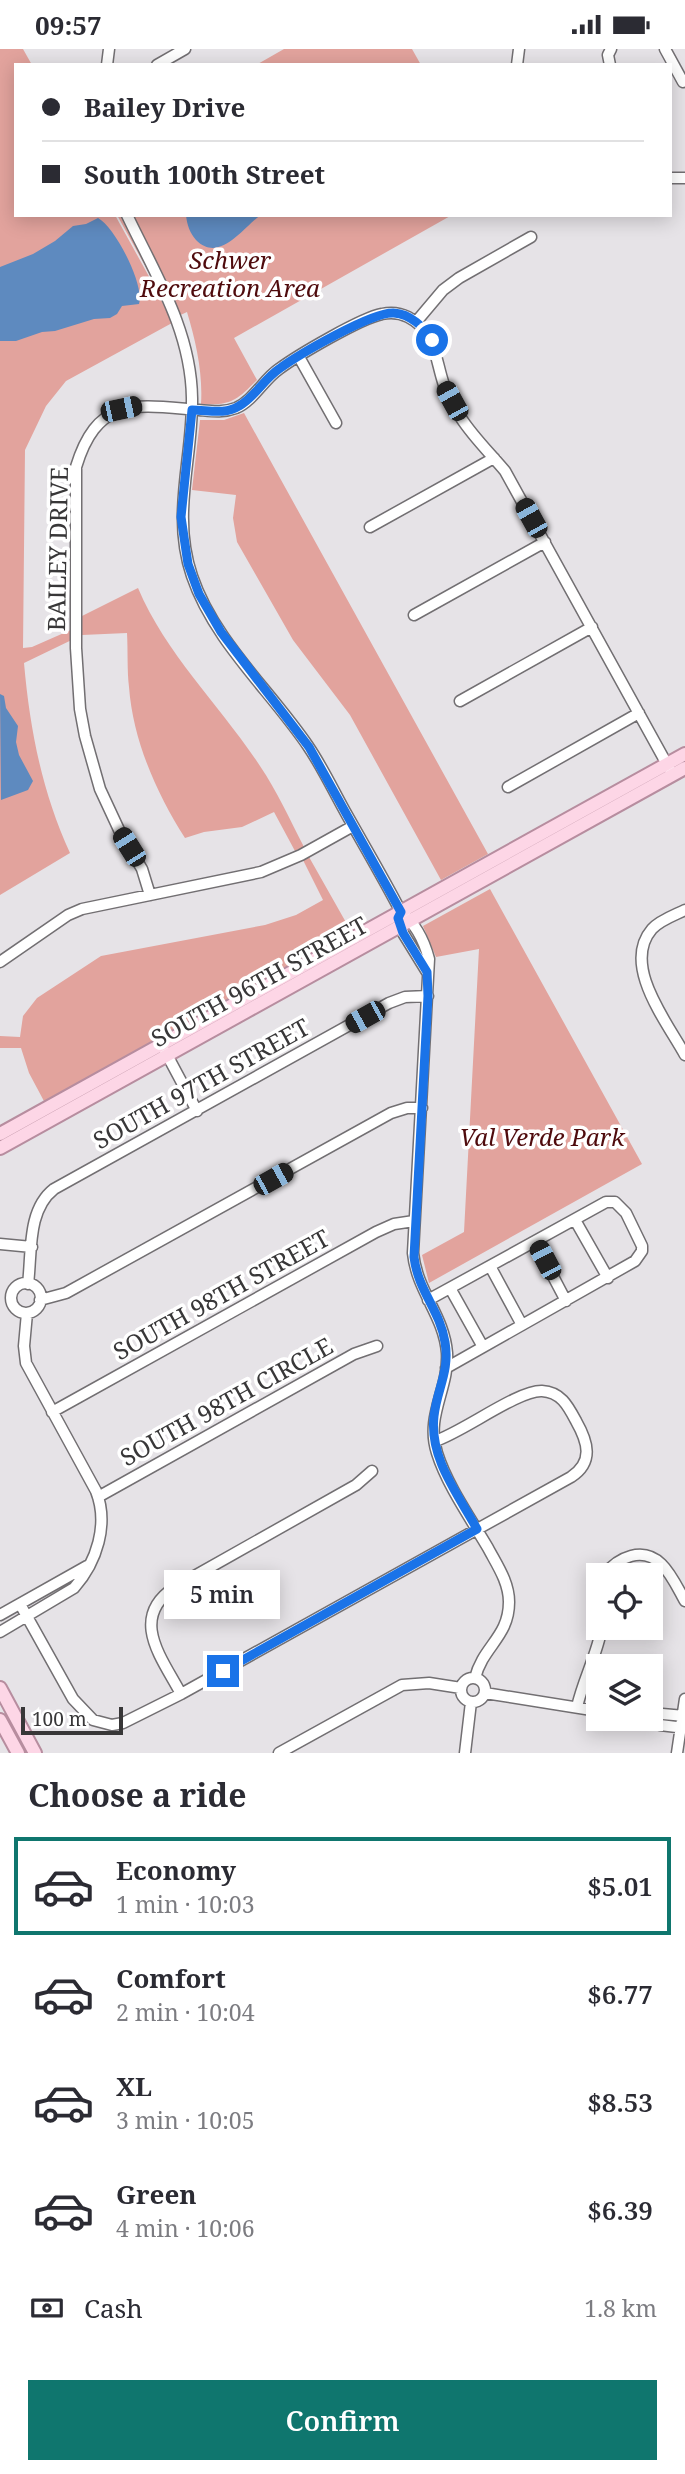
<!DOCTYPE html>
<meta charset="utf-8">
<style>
body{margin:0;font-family:"Noto Serif",serif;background:#f2f2f3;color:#2b2b33;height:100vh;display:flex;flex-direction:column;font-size:26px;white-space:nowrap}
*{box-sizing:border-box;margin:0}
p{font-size:23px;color:#7c7c81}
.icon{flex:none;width:38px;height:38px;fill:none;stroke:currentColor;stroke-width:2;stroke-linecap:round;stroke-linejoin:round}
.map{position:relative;height:1704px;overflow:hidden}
.panel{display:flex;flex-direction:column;background:#fff;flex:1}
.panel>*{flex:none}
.top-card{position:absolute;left:14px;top:14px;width:658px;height:154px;border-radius:0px;box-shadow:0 4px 18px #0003;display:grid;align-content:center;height:154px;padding:0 28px;background:#fff}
.tools{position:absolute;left:586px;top:1514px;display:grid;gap:14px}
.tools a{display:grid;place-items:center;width:77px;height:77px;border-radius:0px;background:#fff;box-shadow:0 4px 18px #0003;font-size:35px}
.scale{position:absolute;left:21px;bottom:18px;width:102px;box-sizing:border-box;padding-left:7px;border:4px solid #383738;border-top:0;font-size:19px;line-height:24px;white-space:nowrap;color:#383738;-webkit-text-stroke:5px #fff;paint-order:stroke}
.end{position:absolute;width:32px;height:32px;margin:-16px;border:9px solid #1a73e8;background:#fff;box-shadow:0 0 0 4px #fff}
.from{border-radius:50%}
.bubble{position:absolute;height:49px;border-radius:0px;background:#fff;box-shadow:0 4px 18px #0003;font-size:23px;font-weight:600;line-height:49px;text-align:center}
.car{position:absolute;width:21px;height:42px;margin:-21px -10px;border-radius:9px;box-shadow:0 0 5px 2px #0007;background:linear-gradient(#222 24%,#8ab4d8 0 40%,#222 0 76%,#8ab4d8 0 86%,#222 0)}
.top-card b{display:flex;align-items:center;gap:24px;height:66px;font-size:26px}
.top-card b+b{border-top:2px solid #e1e1e2}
.top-card i{width:18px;height:18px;background:#2b2b33}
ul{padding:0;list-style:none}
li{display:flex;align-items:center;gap:21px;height:98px;margin:0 14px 10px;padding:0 14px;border:4px solid transparent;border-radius:0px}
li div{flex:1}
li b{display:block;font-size:26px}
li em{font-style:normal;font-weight:600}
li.active{border-color:#0f766e}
li>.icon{width:63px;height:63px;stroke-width:1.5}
h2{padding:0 28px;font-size:32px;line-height:84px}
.pay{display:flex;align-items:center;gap:18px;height:77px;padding:0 28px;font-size:26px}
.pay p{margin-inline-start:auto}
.action{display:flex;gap:14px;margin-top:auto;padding:14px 28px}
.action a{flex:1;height:80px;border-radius:0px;background:#0f766e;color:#fff;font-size:28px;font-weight:600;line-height:80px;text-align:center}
.status{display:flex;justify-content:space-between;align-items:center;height:49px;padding:0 35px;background:#fff;direction:ltr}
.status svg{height:19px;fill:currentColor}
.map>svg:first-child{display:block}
</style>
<div class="status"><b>09:57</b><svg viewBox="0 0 49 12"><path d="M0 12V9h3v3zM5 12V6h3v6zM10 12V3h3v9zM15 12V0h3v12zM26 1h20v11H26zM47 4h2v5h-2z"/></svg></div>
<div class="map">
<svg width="685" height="1704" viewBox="0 0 685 1704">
<rect width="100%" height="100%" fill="#e6e3e7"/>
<!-- green -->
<path fill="#e2a39d" d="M0,0H23L32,16H16V166H115L157,242L172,274L66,332L46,357L25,401L23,599L32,598L82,576V567L138,539C167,607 220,656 260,717C277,742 290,771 304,798L295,802L274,763L242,778L204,783L185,789C157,745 133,692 129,638C127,621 128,602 127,584L82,586L24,614C30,681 42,743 70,804L0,846Z
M284,0H412L421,16H256Z
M117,166H452L234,289L257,331C237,351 231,357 201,355C203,324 196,293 187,263L174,269Z
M244,364L488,805L441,831L350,666L293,591L237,493L233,469L236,446L192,441L200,371H224Z
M309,808L352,884L45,1054L29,1024L21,999H0V987L20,988L23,967L37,949L101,907L265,876L296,866L323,851L303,811Z
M490,840L642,1115L429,1234L422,1206L464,1183L479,900L436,908L423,877Z"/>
<!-- water -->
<path fill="#5e8abf" d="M186,166H261C243,178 220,215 196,191C190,184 187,176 186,166Z
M98,169C115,178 145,236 139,255L122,257L117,265L110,269L94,270L55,282L42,283L16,292H0V218L33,205L55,192L73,177L86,175Z
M0,645L4,647L6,659L18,677L16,693L19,706L33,732L28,741L1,751Z"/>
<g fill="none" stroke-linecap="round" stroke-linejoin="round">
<defs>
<path id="minor" d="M665,0L683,33
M107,16L109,0
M157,16L185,0
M517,16L519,0
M610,16L608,6L611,0
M670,129H685
M127,166C155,225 191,281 192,349C193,410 171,465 192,527C214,592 270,641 308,697C323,719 334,743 347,766C365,798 384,830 401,863C416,875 424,891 429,910L413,1204C417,1243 444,1266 447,1304C449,1340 425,1367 437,1404C447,1436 471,1470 488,1499C497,1516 509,1533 509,1553C509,1588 483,1597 475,1629
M416,273L443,241L459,229L531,188
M299,308L336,374
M370,478L494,409
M414,566L545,493
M460,652L592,578
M508,738L639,664
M150,846L142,820L120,783L100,740L85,687L80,660L76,599V418C98,346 137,356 199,361C211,362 223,364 236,359C253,352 264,330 279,320C298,306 361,269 382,265C391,263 400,264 408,268C436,282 435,310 444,336C448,347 455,358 461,369C474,389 490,404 505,422L669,719
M685,861C675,866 660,871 652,880C621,916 667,973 685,1006
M399,870L403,884L427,923
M0,913L68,866L82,860L261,823L301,806L353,777
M165,1002L197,1062
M575,1171L608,1229
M535,1193L566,1252
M0,1195L32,1198
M490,1217L522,1276
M11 1249a15 15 0 1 1 30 0a15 15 0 1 1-30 0Z
M28,1235C32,1203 27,1161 54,1140L389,954L405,948L428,947
M450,1239L483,1298
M40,1251L66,1244L391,1064L407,1059H422
M428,1251L606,1153H615L626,1164L642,1197V1202L635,1212L446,1319
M52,1363L376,1183L394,1175L414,1172
M98,1448L354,1305L377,1297
M604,1526C611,1517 620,1510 631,1507C661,1499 673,1531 685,1552
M20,1555L73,1650L93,1671L112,1676L123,1674L181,1645L571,1428C594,1413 588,1393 576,1372C568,1357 561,1343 542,1342C518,1341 463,1383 435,1392
M0,1566L87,1517
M0,1583L74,1539C97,1513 109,1475 96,1442L26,1314L24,1297L27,1264
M461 1641a12 12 0 1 1 24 0a12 12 0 1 1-24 0Z
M485,1644L598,1662
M181,1645C162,1609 128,1569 175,1538L356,1436L372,1422
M577,1658C583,1631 597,1606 602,1578
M651,1664L685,1667
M638,1670L660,1676L685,1679
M279,1704L402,1636L429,1634L461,1639
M465,1704L471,1653
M677,1704L685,1650"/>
<path id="major" d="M0,1085L685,705
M0,1099L685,719
M0,1639L35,1704
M0,1671L18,1704"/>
</defs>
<!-- minor casing -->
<use href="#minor" stroke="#726f72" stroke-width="13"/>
<!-- major casing -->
<use href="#major" stroke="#b78d9f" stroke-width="16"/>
<!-- minor -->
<use href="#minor" stroke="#fff" stroke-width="10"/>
<!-- major -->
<use href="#major" stroke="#fdd6e6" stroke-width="12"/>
</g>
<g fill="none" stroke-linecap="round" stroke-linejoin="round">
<!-- route -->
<path stroke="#1a73e8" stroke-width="9" d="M223,1622L477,1480C458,1445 429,1409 434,1367C437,1340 450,1322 445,1293C440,1261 418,1242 414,1208L428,947L427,923L403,884L398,869L401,863L309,698L221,583L199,545L188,515L181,468L192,361C208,361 225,366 239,357C255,348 264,330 279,320C298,306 373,262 394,264C410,265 424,278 432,291"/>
</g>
<g text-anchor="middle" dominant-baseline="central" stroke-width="7" stroke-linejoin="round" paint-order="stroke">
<!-- park labels -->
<g font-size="24" font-style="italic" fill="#4f0b0d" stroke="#fff">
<text x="230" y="210">Schwer<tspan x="230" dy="28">Recreation Area</tspan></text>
<text x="542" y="1087">Val Verde Park</text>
</g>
<!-- street labels -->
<g font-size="24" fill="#383738" stroke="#fff">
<text transform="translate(57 500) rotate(-89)">BAILEY DRIVE</text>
<text transform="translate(259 932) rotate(-29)">SOUTH 96TH STREET</text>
<text transform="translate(201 1034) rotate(-29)">SOUTH 97TH STREET</text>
<text transform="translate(221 1245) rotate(-29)">SOUTH 98TH STREET</text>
<text transform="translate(226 1352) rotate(-29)">SOUTH 98TH CIRCLE</text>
</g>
</g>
</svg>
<div class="tools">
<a><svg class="icon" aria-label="locate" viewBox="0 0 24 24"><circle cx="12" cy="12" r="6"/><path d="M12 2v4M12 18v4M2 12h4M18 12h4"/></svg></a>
<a><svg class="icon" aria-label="layers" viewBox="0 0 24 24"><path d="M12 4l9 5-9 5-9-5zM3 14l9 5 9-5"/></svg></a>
</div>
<div class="scale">100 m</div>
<i class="end from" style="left:432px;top:291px"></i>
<i class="end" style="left:223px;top:1622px"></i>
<div class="bubble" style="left:164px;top:1521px;width:116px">5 min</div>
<i class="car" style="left:452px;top:352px;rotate:331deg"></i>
<i class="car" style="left:121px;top:360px;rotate:78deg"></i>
<i class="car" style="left:531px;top:469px;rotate:331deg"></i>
<i class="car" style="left:129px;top:798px;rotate:328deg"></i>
<i class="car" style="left:365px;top:968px;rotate:241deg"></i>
<i class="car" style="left:273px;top:1130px;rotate:61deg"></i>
<i class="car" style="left:545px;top:1211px;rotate:332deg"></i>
<div class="top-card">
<b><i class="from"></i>Bailey Drive</b>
<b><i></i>South 100th Street</b>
</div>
</div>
<section class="panel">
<h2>Choose a ride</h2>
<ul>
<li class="active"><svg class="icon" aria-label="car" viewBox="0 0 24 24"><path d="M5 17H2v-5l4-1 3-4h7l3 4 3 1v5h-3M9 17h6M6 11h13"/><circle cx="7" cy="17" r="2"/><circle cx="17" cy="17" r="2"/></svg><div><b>Economy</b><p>1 min · 10:03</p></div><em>$5.01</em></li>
<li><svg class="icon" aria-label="car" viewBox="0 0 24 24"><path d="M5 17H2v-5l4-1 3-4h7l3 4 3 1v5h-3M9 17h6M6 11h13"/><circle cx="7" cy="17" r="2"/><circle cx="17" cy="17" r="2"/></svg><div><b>Comfort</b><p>2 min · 10:04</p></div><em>$6.77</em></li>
<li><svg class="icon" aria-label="car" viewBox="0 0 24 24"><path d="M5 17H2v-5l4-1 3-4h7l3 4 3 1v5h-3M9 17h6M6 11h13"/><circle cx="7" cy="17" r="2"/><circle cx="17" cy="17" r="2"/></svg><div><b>XL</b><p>3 min · 10:05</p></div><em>$8.53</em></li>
<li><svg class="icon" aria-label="car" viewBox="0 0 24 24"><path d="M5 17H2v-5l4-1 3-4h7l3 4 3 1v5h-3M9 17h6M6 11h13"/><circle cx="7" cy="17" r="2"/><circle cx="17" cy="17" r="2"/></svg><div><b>Green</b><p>4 min · 10:06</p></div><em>$6.39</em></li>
</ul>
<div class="pay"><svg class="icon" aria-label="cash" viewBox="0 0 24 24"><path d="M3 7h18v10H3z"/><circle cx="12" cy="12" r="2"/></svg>Cash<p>1.8 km</p></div>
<div class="action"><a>Confirm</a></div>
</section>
